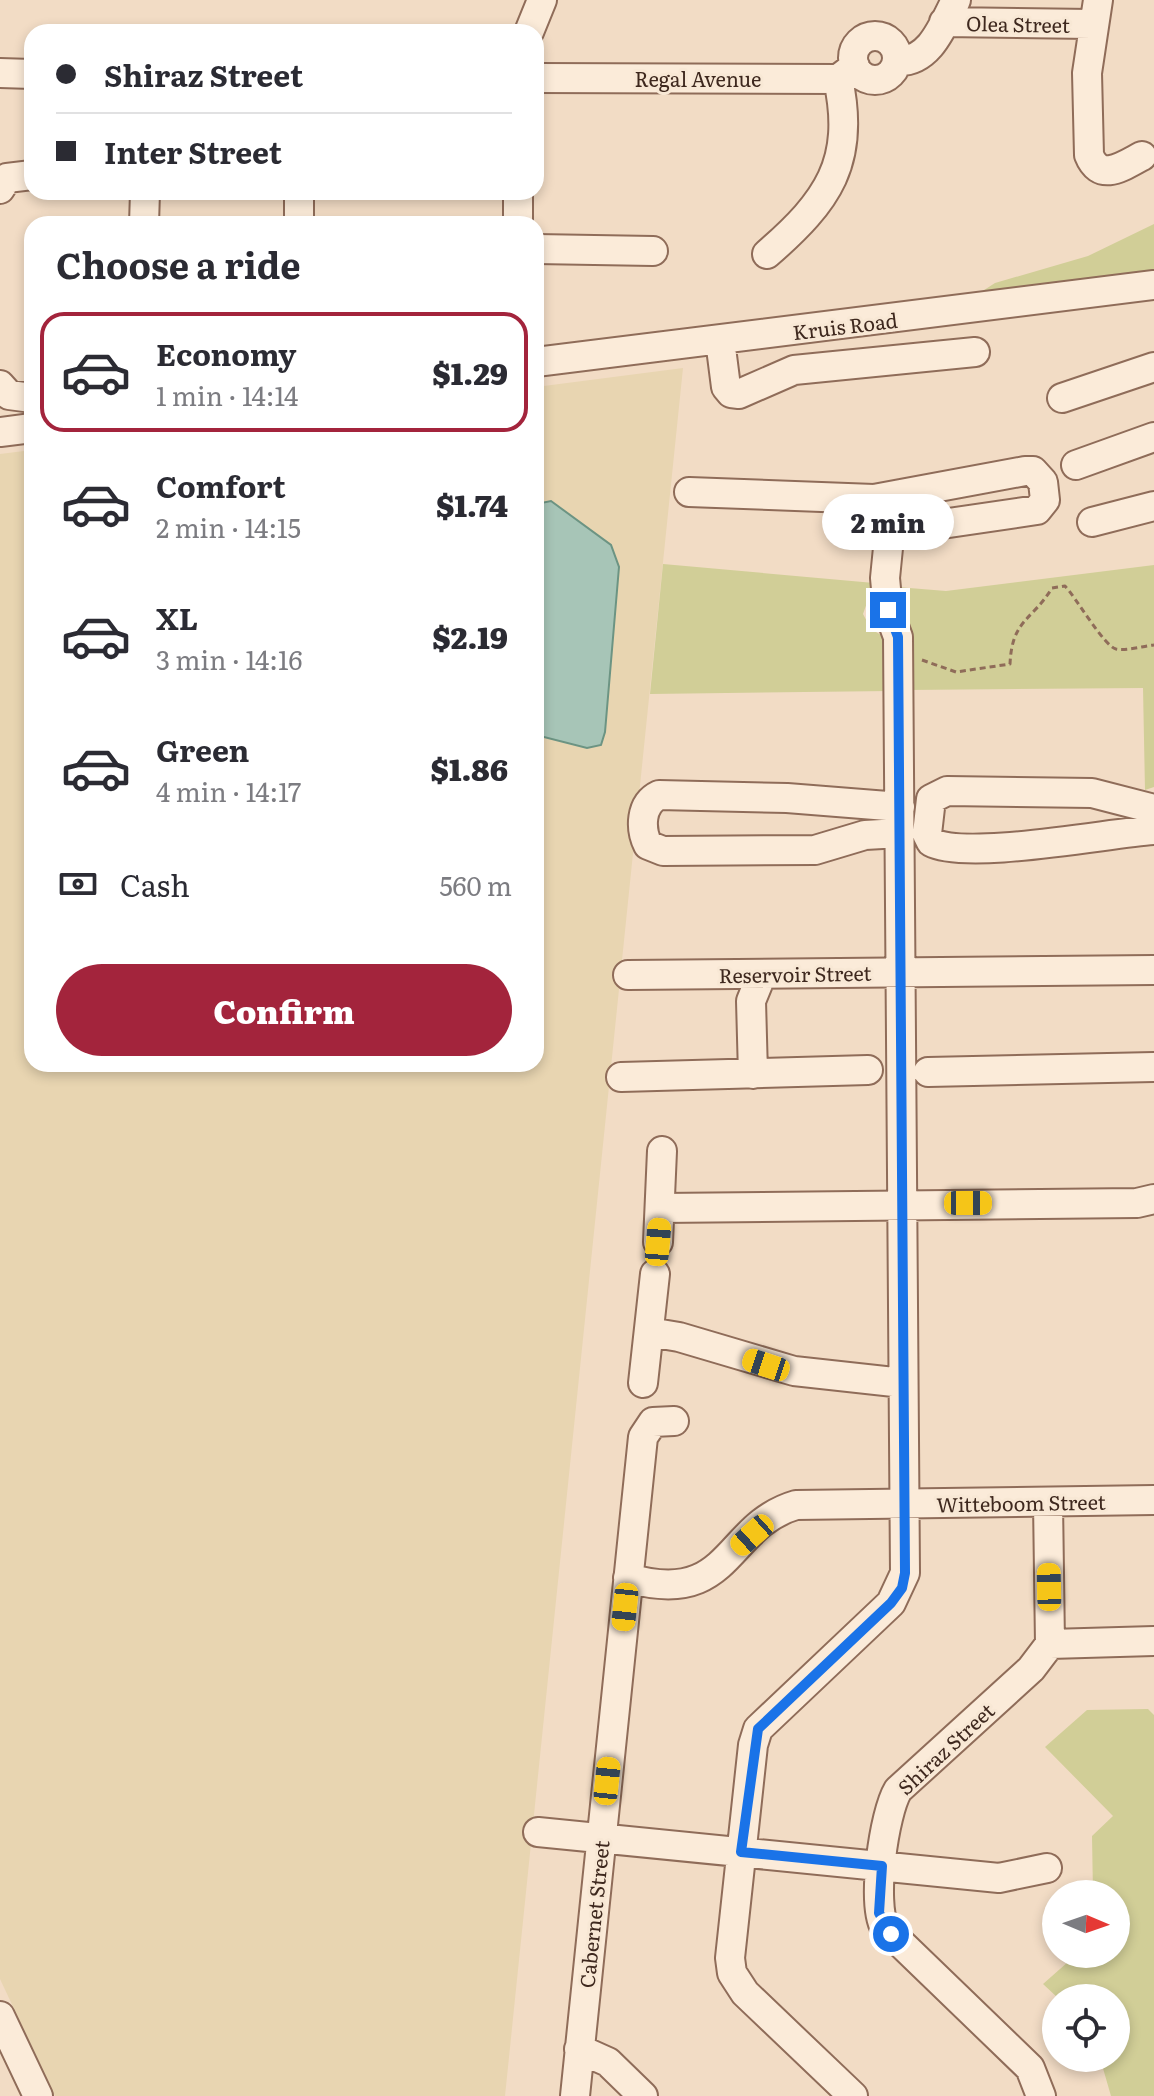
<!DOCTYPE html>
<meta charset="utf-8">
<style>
body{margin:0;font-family:Literata,serif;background:#f2f2f3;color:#2b2b33;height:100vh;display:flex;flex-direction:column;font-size:30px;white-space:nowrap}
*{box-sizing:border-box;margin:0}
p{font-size:26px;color:#7c7c81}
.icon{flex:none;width:44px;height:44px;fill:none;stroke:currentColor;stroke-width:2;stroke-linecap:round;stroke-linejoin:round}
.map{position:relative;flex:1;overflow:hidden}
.drawer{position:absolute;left:24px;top:216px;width:520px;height:856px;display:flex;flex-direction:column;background:#fff;border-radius:24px;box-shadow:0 4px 12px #0003}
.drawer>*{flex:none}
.banner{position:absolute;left:24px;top:24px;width:520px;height:176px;border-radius:24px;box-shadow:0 4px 12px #0003;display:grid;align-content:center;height:176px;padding:0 32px;background:#fff}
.needle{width:52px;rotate:92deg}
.controls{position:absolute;left:1042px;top:1880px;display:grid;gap:16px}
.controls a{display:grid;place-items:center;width:88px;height:88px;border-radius:50%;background:#fff;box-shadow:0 4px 12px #0003;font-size:40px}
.end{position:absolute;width:36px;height:36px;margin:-18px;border:10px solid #1a73e8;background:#fff;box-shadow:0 0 0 4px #fff}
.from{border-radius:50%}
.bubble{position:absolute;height:56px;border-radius:28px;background:#fff;box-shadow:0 4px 12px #0003;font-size:26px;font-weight:800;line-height:56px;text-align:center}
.car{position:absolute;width:24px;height:48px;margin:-24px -12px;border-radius:10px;box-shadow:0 0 6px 2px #0007;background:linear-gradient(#f5c518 24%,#345 0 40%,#f5c518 0 76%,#345 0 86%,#f5c518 0)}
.banner b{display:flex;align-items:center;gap:28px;height:76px;font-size:30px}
.banner b+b{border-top:2px solid #e1e1e2}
.banner i{width:20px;height:20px;background:#2b2b33}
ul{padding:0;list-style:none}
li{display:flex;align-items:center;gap:24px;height:120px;margin:0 16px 12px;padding:0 16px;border:4px solid transparent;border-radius:24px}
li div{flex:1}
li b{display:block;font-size:30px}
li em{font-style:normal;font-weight:800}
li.on{border-color:#a3243c}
li>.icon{width:72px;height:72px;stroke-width:1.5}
h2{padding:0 32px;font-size:36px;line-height:96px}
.pay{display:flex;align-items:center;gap:20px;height:88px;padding:0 32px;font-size:30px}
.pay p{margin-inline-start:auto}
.action{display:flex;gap:16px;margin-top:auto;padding:16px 32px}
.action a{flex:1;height:92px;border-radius:48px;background:#a3243c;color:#fff;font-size:32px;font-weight:800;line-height:92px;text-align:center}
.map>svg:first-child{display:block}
</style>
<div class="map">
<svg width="1154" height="2096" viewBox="0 0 1154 2096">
<rect width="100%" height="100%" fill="#f2dcc5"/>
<!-- farmland -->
<path fill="#e8d5b1" d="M683,368L505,2096H55L0,1979V454L32,450V1064H536V387Z"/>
<!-- green -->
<path fill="#d1ce97" d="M1154,224V277L978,294L995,283L1088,256Z
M663,564L874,583L863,614L871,629L886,638L890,691L650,694Z
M1154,565V787L1145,790L1143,688L907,690L906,625L910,605L897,587L946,591Z
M1148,1709L1154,1715V2096H1111L1100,2058H1116V1998H1058L1043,1984L1077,1954H1116V1894H1093L1092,1836L1113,1816L1045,1747L1087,1710Z"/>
<!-- water -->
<path fill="#a7c5b7" stroke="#6c9483" stroke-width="2" d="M551,501L611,545L619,567L605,732L601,745L587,748L536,735V504Z"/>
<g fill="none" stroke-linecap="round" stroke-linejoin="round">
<defs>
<path id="minor" d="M1098,0L1087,73L1089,155C1100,183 1123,166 1142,156
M944,22L1091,24
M529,32L542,0
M853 58a22 22 0 1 1 44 0a22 22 0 1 1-44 0Z
M897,61C930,63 943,25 956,0
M0,73L32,74
M536,78L838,79L855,66
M0,189L7,178L32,175
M518,192V224
M144,224L145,192
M299,224V192
M536,249L653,251
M767,254C828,201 856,162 838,79
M720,340L726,387L731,393L739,394L794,370L975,352
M536,362L1154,285
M0,385L9,395L32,398
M1062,398L1154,367
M0,432L32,428
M1076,465L1154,437
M689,492L874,499L1025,471H1033L1043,482L1045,500L1037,510L908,529L890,528
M1092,522L1154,506
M900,807L787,798L659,795C640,804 640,829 648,845L663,851L815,850L865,835L900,833
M1154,809L1092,793L947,791L931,799L927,834L931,842C966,861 1109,833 1154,830
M628,975L1154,970
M928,1072L1154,1067
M753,1074L751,1001L762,974
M621,1077L868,1070
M661,1208L1137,1203L1154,1199
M658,1242L662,1151
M649,1332L679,1337L794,1371L903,1383
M643,1383L655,1274
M1048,1502L1050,1644L1154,1641
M628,1578C732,1608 724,1526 796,1505L1154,1500
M538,1832L999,1878L1047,1868
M0,2016L38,2096
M579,2049L608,2062L643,2096
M575,2096L643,1437L653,1422L674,1421
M853,2096L745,1993L732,1973L730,1958L753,1745L758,1729L891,1603L905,1573L898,637L888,610L885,578L890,528L874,499
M1041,2096L1030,2068L885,1928C871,1904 884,1813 898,1790L1031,1669L1050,1644"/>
</defs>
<!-- minor casing -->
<use href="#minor" stroke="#8f6c59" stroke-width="32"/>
<!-- path -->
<path stroke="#8f6c59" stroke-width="3" stroke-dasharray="6 4" stroke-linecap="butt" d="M922,660L956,672L1010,664C1012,619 1032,621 1052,588L1065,586C1077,599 1104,646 1116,649C1127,651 1143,646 1154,645"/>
<!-- minor -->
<use href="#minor" stroke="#fbebd9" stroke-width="28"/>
</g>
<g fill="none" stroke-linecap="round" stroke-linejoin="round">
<!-- route -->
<path stroke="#1a73e8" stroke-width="10" d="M888,610L898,637L905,1573L902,1588L891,1603L758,1729L741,1852L882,1866L879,1913L891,1934"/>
</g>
<g text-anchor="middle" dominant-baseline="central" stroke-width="6" stroke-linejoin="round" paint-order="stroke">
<!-- street labels -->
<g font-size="20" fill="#3e281e" stroke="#f8e8d5">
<text transform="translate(1018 23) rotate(1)">Olea Street</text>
<text x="698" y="78">Regal Avenue</text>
<text transform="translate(845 325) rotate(-7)">Kruis Road</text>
<text transform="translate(795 973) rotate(-1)">Reservoir Street</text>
<text transform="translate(1021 1502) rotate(-1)">Witteboom Street</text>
<text transform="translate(945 1748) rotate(-43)">Shiraz Street</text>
<text transform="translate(593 1914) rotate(-84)">Cabernet Street</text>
</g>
</g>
</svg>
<div class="controls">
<a><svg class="needle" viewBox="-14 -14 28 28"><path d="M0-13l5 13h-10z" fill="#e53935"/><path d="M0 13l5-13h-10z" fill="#7c7c81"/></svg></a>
<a><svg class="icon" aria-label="locate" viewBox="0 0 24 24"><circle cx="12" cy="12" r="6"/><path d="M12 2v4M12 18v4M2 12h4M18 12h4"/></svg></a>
</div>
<i class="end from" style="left:891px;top:1934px"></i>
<i class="end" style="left:888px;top:610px"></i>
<div class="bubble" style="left:822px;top:494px;width:132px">2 min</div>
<i class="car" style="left:968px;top:1203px;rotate:90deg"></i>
<i class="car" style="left:658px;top:1242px;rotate:5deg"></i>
<i class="car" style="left:766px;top:1365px;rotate:288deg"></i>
<i class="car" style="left:752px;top:1535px;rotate:228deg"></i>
<i class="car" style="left:1049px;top:1587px;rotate:359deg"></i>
<i class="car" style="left:625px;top:1607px;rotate:186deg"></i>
<i class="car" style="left:607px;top:1781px;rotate:6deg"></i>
<div class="banner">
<b><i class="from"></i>Shiraz Street</b>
<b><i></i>Inter Street</b>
</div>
<section class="drawer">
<h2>Choose a ride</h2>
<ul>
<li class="on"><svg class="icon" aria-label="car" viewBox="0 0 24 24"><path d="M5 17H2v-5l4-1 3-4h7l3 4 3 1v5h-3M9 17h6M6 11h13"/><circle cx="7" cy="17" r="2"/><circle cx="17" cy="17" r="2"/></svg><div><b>Economy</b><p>1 min · 14:14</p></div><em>$1.29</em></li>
<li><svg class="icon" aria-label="car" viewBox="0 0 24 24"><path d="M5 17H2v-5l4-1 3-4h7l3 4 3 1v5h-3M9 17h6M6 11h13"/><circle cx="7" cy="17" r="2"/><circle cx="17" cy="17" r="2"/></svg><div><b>Comfort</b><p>2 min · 14:15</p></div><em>$1.74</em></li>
<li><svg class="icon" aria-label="car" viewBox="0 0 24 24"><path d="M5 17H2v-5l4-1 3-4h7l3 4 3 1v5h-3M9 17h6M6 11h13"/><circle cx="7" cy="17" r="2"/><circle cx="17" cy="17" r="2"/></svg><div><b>XL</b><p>3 min · 14:16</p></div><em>$2.19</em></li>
<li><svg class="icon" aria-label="car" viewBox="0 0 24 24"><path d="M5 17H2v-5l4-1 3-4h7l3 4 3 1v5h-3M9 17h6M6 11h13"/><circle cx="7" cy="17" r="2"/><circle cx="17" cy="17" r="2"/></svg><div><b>Green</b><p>4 min · 14:17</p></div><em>$1.86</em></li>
</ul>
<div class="pay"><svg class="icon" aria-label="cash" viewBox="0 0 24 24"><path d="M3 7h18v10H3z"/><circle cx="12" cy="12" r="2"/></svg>Cash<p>560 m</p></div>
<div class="action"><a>Confirm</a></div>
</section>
</div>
